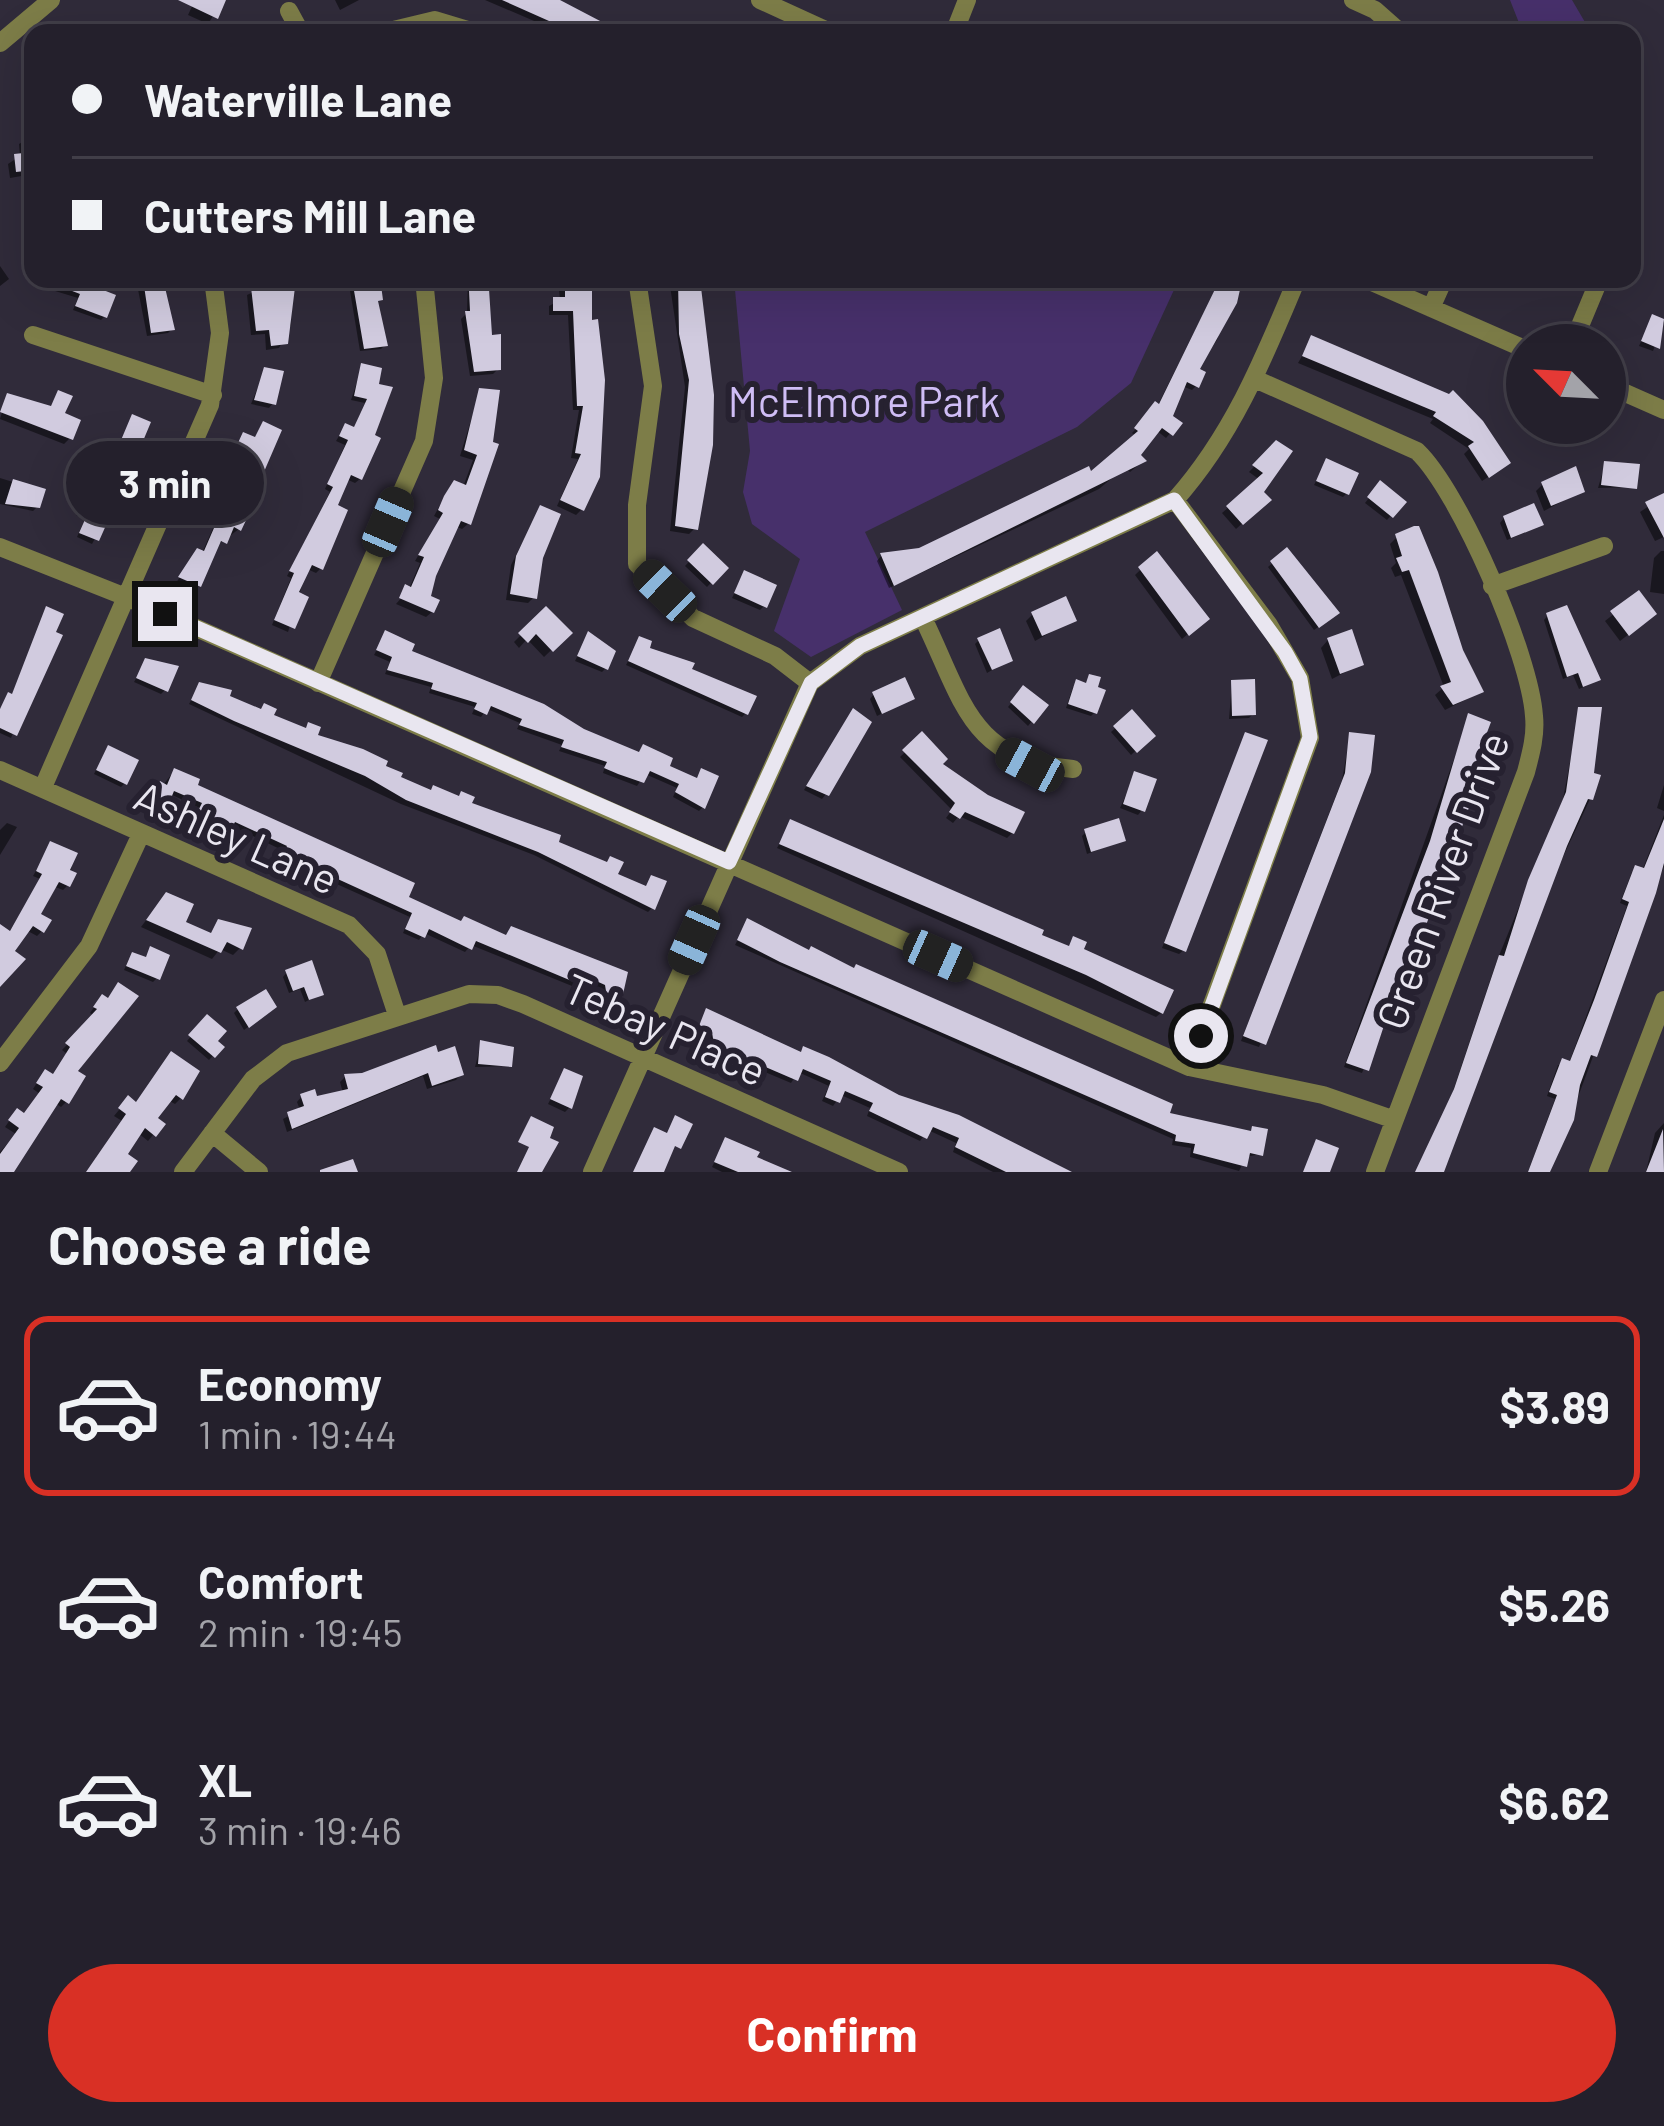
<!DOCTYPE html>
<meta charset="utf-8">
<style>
body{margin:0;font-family:Barlow,sans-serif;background:#2c2834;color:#f1f3f6;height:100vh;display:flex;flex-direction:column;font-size:45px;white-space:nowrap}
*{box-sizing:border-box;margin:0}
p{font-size:39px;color:#a3a3a9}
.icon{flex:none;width:66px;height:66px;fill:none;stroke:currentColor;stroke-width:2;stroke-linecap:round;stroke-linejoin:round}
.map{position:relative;height:1172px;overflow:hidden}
.panel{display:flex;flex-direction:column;background:#24202c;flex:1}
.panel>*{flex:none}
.guide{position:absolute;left:24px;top:24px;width:1617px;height:264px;border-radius:24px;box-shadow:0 12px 48px #0002,0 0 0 3px #413e48;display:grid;align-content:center;height:264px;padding:0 48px;background:#24202c}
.needle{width:78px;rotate:294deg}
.buttons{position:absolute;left:1506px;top:324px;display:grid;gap:24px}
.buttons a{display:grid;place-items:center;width:120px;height:120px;border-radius:50%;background:#24202c;box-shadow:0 12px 48px #0002,0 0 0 3px #413e48;font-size:60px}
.end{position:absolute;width:54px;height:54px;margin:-27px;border:15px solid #e9e6f0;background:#111;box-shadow:0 0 0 6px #111}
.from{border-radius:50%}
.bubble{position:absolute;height:84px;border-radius:42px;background:#24202c;box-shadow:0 12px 48px #0002,0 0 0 3px #413e48;font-size:39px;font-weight:700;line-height:84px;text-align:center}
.car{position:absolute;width:36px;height:72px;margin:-36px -18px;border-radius:15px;box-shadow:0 0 9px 3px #0007;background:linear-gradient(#222 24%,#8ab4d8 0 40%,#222 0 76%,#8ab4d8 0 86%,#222 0)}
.guide b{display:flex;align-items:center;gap:42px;height:114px;font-size:45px}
.guide b+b{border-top:3px solid #413e48}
.guide i{width:30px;height:30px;background:#f1f3f6}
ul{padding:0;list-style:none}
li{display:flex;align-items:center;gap:36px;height:180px;margin:0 24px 18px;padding:0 24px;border:6px solid transparent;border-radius:24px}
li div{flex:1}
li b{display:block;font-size:45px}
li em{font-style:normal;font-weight:700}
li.selected{border-color:#d93025}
li>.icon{width:108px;height:108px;stroke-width:1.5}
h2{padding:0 48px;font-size:54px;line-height:144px}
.button{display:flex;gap:24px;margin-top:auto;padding:24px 48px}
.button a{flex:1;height:138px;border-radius:72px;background:#d93025;color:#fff;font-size:48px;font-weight:700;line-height:138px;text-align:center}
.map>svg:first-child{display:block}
</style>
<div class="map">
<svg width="1664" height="1172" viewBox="0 0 1664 1172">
<rect width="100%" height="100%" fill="#302b3a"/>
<!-- green -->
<path fill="#47306b" d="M1510,0H1572L1589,29L1523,33Z
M734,279H1179L1131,383L1077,427L865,532L902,610L811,657L774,631L800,559L752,524L743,492L750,451Z"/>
<!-- shadow -->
<path fill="#0007" d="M195,0H223L208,24L188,15Z
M335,0H359L340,10Z
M485,0H554L618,33H562Z
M33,136V174L10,178L8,164L20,156L19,144Z
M0,266L9,279L0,286Z
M45,279H67L105,316L101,320L73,310L78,298L42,287Z
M136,279H163L172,329L168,333L147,336Z
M259,279L293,282L291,325L279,348L266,350L265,334L251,335L247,295L260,289Z
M348,279H371L372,288H378V334L385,345L381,349L360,351Z
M468,279H488L489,339L498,369L493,374L470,376L461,319L467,313Z
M558,279H587L582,509L576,515L557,506L578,459L571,458L579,410H573L568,315H549V306L560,300Z
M669,279H698L695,528L689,534L670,531L685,387Z
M1218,284L1237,287L1217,340L1196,371V386L1192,390L1182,386L1169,416L1178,424L1166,438L1156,430L1138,455L1143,461L1130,472L1125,467L1099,489L889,588L877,561L881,556L920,551L1090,476L1136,436L1132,433L1157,407Z
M1652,318L1664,322L1653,351L1639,346Z
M1312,339L1449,398L1502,468L1482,481L1464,454L1469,449L1430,423L1433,419L1298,363Z
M362,367L375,387L360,479L355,483L346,479L334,507L321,568L316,573L307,569L288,632L272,625L291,578L287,576L330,492L325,489L345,445L336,441L345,426L353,430L365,403L351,400Z
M265,370L273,403L269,408L251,404Z
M480,391L496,393L468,524L462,529L455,526L427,598L432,612L426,617L396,604L409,589L420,563L415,561L440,519L434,516L440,505L449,489L463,487L473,460L460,456Z
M59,393L70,438L64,444L0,419L7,396L49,409Z
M133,417L110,524L101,527L92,544L77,537L85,519L76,515L85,501L94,504Z
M263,424L255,504L239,529L216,546L193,591L176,583L193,557L202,553L214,526L203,521L220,482L225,477L235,482L247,456L234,450L239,440L244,435L253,440Z
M1277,443L1261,492L1268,500L1236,529L1222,513L1260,480L1249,472Z
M1326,462L1347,493L1343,497L1314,485Z
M1605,464L1634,487L1598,488Z
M0,478L42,491L37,507L33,511L0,504Z
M1380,484L1403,502L1387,520L1365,503Z
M1543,484L1582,491L1544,511L1536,491Z
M1664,496V537L1655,541L1640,512Z
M540,508L534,597L528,603L506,600L511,565Z
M1504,518L1536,528L1507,540L1500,523Z
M1397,537L1481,692L1445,710L1435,695L1444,687L1401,575L1395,577L1391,568L1396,563L1390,544Z
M703,547L725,568L707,587L685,566Z
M1286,551L1332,617L1314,630L1268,567Z
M1661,551H1664V594L1650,592L1654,558Z
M1156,555L1206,618L1182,639L1135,575Z
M744,574L764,606L760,610L732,598Z
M1639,594L1647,620L1620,641L1605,621Z
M46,609L52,633L11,738L0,733V709L11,697Z
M546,610L569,633L544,657L527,639L519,648L514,642Z
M1033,614L1073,620L1035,641L1026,621Z
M1548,615L1597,679L1593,683L1579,689L1573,675L1563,679L1544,620Z
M385,634L408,652L583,732L696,781L698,776L703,807L699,811L673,797L677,788L645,774L637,786L603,773L605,766L559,751L562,745L517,729L520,723L487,709L481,717L472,714L475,707L429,693L431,687L385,674L390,662L374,655Z
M588,635L606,668L602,672L575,661Z
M640,639L646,650L688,671L746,713L742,717L626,665Z
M979,640L1009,660L987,673L975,644Z
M1328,640L1361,664L1332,679L1321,648Z
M146,662L165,690L161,694L134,682Z
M1090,677L1095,712L1091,716L1066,708L1073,687L1085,685Z
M1232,683L1253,714L1249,718L1229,719Z
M200,685L397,779L555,843L652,908L648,912L534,855L401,804L189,704Z
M1023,689L1045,705L1028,726L1008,707Z
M874,694L911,699L877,716L870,699Z
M1580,710L1590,799L1451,1097L1496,963L1563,799Z
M1131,714L1151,736L1131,755L1111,732Z
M849,716L826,794L822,799L804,790Z
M1469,717L1400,979L1362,1073L1344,1067Z
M1246,735L1184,950L1179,954L1162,948Z
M1350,735L1368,771L1259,1047L1241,1041L1342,780Z
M922,736L939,764L1012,833L1007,838L959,816L953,823L946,818L952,810L900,757Z
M105,752L125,783L121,787L94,774Z
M171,775L459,924L625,974L618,1002L603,1001L602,989L578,978L572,986L471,945L465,952L424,933L419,940L403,933L410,917L281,859L284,851L230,825L224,833L194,820L200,808L170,794L163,805L151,800Z
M1135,775L1142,810L1138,815L1120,808Z
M1664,785V811L1657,808Z
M1664,815V866L1550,1172H1528L1555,1099L1547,1096L1558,1065L1569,1063L1627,906L1620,903L1632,872L1642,871Z
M7,823L17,827L0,855V830Z
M791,823L1038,936L1068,949L1074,940L1161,1013L1156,1017L777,848Z
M1086,832L1123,840L1087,854L1082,836Z
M51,844L74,855L68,885L63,890L53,886L37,915L42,931L37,936L26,930L0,981V936L8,934L40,879L33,876Z
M159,903L182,924L209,936L218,923L240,948L233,955L220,949L212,959L141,927Z
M747,922L1165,1115L1260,1154L1246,1157L1239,1171L1190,1157L1191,1148L1172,1145L1173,1139L735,945Z
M151,950L157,978L153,982L124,970L129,959L144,960Z
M287,972L320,994L305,1002L300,989L289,993L283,977Z
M107,1001L74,1072L66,1102L61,1107L55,1103L0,1172V1152L16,1134L5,1127L12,1117H24L40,1094L33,1089L40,1078L52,1077L67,1054L62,1050L95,1016L90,1013L97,1003Z
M238,1009L269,1011L244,1030L234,1013Z
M707,1011L898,1098L1068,1172H993L953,1152L956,1143L928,1130L920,1141L867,1116L870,1108L841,1095L833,1106L822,1101L829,1086L798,1072L791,1083L711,1049L709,1036L696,1031Z
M207,1018L221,1047L209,1060L187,1041Z
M481,1044L509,1066L475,1067Z
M434,1049L461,1074L456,1080L427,1089L423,1076L287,1132L283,1119L300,1110L297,1102L302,1096L315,1100L343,1093L340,1082L345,1077L363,1076Z
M171,1055L196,1072L181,1098L175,1104L168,1100L154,1118L162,1124L148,1141L138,1133L123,1154L134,1162L127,1172H87L122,1121L114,1116L128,1099L135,1105Z
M565,1071L569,1108L565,1112L548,1104Z
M1664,1123V1172H1646L1655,1133Z
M725,1141L787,1172H722L712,1167Z"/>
<!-- building -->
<path fill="#d1cbdf" d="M178,0H226L218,19Z
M502,0H560L623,33H576Z
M33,152V170L16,172L14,154Z
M41,279H75L116,295L107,318L75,306L80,294Z
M143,279H163L175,330L151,333Z
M264,279H296L288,344L271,346L269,330L256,331L251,287L264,286Z
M352,279H375V285H381L383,300L378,301L388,346L364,349Z
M565,279H592V320L598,319L605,380L600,477L584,511L560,500L581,454L575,453L583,406H577L573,311H553V297H565Z
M678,279H700L714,395L713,445L698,530L675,526L689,380L679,334Z
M1220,279L1241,285L1237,303L1200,369L1206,372L1199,388L1187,382L1173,416L1183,423L1173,436L1162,428L1141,455L1147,461L894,586L880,553L919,548L1089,466L1091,471L1138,431L1134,428L1155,401L1159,404Z
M489,289L492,335L501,334V370L474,372L465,311H470L469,291Z
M1652,314L1664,319L1660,349L1641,341Z
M1311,335L1449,394L1453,390L1483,421L1511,463L1489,478L1468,446L1474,442L1433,416L1436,412L1302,356Z
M361,363L382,368L379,384L393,387L375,435L381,438L362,480L351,475L338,505L348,510L323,570L312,565L299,592L309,597L295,629L274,620L294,573L289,571L333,487L327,484L348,440L339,436L345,423L354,427L367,399L354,396Z
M264,367L284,371L276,405L254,400Z
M479,388L500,390L493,442L499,444L471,525L461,521L436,576L431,596L440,600L434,613L399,598L405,584L411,587L424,557L418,555L443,513L438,510L444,496L454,480L466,485L477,455L464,450Z
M58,390L73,396L65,413L81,420L73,440L0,412L7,393L51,406Z
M132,414L151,422L143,441L150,444L113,526L107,523L99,541L79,533L87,515L79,511L85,497L95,502Z
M263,421L282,430L257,488L264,491L258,505L254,503L241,531L234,527L227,544L221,541L201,587L178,577L197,548L204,551L217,521L206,516L224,474L237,479L250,451L237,445L243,432L255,437Z
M1276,440L1293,451L1264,492L1272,500L1243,525L1226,506L1263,473L1252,465Z
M1326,458L1359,473L1349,495L1316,481Z
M1604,461L1640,464L1637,489L1601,485Z
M1576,466L1585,492L1551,506L1541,482Z
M13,479L46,489L40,508L5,504Z
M1380,480L1407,502L1393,518L1367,497Z
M1664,493V538L1645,502Z
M1534,503L1544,525L1511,538L1503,516Z
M540,505L561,514L543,558L537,599L510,594L516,556Z
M1414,526H1419L1438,572L1463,650L1484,692L1453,705L1440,686L1451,682L1409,570L1402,572L1396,558L1402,556L1395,534Z
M703,543L729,568L713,585L687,560Z
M1287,547L1340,613L1319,628L1270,561Z
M1157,551L1210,619L1189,636L1138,567Z
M744,570L777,585L767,608L734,593Z
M1639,590L1657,614L1629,636L1610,611Z
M1066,596L1077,621L1042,636L1031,612Z
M1567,605L1601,680L1583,687L1578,673L1567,677L1546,613Z
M46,606L64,614L56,632L63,635L17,736L0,728V709L8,692L12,694Z
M546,606L573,633L553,652L536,634L528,643L518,633Z
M1000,628L1013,661L992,670L977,638Z
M1352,629L1364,665L1340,674L1327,638Z
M385,630L415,644L412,651L544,704L584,729L639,752L643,744L673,758L670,766L697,778L701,768L719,776L705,809L675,792L679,784L650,771L644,783L618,774L604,768L607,762L561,747L564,740L519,725L522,719L491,706L487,715L474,709L477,703L431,689L433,683L387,670L392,657L376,650Z
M588,631L616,651L608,670L577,656Z
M639,636L652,641L650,648L695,663L692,669L757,696L748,715L628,661Z
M145,658L179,666L168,692L136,678Z
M1089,674L1101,677L1098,687L1106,690L1097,714L1068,704L1076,679L1086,683Z
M905,677L915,699L882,714L872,692Z
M1255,679L1256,715L1232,716L1231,680Z
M199,682L232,690L230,696L261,709L264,703L277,709L274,715L306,728L308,722L321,727L318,735L363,749L388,761L386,766L403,773L401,777L431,790L433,785L459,796L461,791L475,797L472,803L561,835L559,842L607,862L610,856L624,862L618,874L646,886L651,875L667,881L655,910L538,852L406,800L365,776L234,721L191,700Z
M1023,685L1049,705L1034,724L1010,702Z
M1578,707H1602L1594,773L1601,775L1593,800L1588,799L1567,846L1444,1172H1415L1454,1089L1499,955L1504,956L1528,880L1566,792Z
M853,708L872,722L829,796L806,786Z
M1132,709L1156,736L1137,753L1113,726Z
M1468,713L1491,722L1474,767L1470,789L1475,791L1421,939L1403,981L1399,980L1369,1071L1346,1063L1430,841Z
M922,731L948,759L943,764L988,795L1025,812L1014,834L965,812L960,819L949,812L955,803L902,750Z
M1245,732L1268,740L1186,952L1164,943Z
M1349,732L1375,735L1371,772L1266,1045L1243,1036L1345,773Z
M108,745L139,760L127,785L96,770Z
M174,768L200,779L198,785L415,883L409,897L461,921L464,916L506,935L511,926L628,972L621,1003L607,997L605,985L583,975L579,984L476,941L472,950L429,929L425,938L405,929L412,913L283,854L287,846L235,822L231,830L196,815L202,803L174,791L169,803L153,796L160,781L167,785Z
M1134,771L1157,779L1145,812L1123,804Z
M1119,818L1126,841L1091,852L1084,829Z
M790,819L1044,930L1042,935L1069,946L1073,936L1087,942L1084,949L1174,990L1163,1014L1086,975L779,844Z
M1664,819V863L1656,893L1597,1057L1591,1055L1580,1085L1574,1120L1550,1172H1528L1557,1095L1549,1092L1562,1058L1570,1061L1594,1000L1629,902L1622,899L1635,865L1644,868Z
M50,841L78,853L70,870L77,873L70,887L59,882L41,914L52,920L44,933L33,926L15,951L26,959L0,987V924L10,931L42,874L36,871Z
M166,892L194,904L186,922L211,933L218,919L252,928L243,950L227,942L221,953L146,920Z
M747,918L809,950L811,946L854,968L856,964L1173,1104L1170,1113L1251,1131L1252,1126L1268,1129L1263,1156L1250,1153L1247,1167L1193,1153L1195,1144L1175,1141L1176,1135L780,962L737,940Z
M150,946L170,955L160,980L126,966L132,952L146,957Z
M312,960L324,995L309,1000L304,987L293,991L285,970Z
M118,982L139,996L78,1071L86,1076L69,1104L61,1099L14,1172H0V1154L19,1128L8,1120L17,1108L24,1113L43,1087L36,1083L45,1069L53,1074L70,1047L65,1043L97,1009L93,1007L102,994L108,998Z
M266,989L277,1007L249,1028L236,1007Z
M706,1008L801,1052L803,1046L829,1057L899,1095L959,1115L1072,1172H1006L955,1147L959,1138L933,1127L927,1139L869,1111L873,1103L845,1091L840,1103L825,1097L831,1081L803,1069L798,1081L714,1045L712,1032L699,1026Z
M207,1014L227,1031L218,1041L225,1047L215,1058L188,1035Z
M480,1040L514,1047L512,1067L478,1064Z
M436,1045L438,1052L455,1046L464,1075L432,1086L428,1073L292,1129L287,1112L304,1106L300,1094L315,1089L317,1096L348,1089L344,1074L362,1073Z
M171,1051L200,1071L183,1100L176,1095L158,1118L166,1124L156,1137L145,1128L128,1154L138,1161L130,1172H86L126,1114L118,1108L128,1095L136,1102Z
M564,1068L583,1076L572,1109L550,1099Z
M675,1115L693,1124L681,1149L675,1146L664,1172H633L654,1127L667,1133Z
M531,1116L554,1127L550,1138L559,1142L542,1172H517L529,1147L518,1142Z
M1663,1129L1664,1172H1646Z
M725,1137L760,1152L757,1157L792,1172H738L714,1162Z
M1316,1139L1339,1148L1330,1172H1303Z
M353,1159L358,1172H320V1170Z"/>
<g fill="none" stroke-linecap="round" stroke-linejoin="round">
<!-- minor -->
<path stroke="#7d7d48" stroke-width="18" d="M760,0L832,33
M1353,0L1375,10L1401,33
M289,11L301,33
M381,33L435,20L478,33
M954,33L967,0
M0,43L51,0
M637,279L653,386L637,505V564L693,618L775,656L810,683
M1365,279L1527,350
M1431,308L1444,279
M33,335L213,395
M1572,345L1597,285L1582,279
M1255,379L1417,451C1460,492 1530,655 1534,716C1536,735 1531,753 1526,772L1375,1172
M1605,384L1664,410
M1175,500L1269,625L1300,678L1310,738L1189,1067
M0,547L126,597L1189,1067L1323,1095L1392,1119
M1492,586L1604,546
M924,620C964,703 970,760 1073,769
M318,683L424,441L434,378L424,279
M0,770L349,925L377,954L397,1015
M44,785L210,405L220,333L213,279
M0,1063L89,946L141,834
M212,1133L259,1172
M183,1172L253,1079L287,1053L469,994L498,995L523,1004L899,1172
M592,1172L810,683L860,646L1175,500C1233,435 1264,358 1297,279
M1598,1172L1664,1000"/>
</g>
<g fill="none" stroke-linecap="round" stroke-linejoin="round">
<!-- route -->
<path stroke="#e9e6f0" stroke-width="15" d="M165,614L729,862L811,683L860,646L1174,500L1285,652L1300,679L1310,737L1201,1036"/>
</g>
<g text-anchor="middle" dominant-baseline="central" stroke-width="12" stroke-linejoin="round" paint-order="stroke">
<!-- park labels -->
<g font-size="42" fill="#cfbdf5" stroke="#262130">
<text x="864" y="400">McElmore Park</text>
</g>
<!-- street labels -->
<g font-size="42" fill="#e9e6f0" stroke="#262130">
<text transform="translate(237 836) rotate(24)">Ashley Lane</text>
<text transform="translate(1441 880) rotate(-70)">Green River Drive</text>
<text transform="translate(666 1028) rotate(24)">Tebay Place</text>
</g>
</g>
</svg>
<div class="buttons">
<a><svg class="needle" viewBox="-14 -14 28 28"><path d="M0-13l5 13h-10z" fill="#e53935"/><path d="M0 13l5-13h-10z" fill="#a3a3a9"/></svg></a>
</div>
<i class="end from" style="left:1201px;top:1036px"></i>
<i class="end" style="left:165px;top:614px"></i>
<div class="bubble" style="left:66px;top:441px;width:198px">3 min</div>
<i class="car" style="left:388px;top:522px;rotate:23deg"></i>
<i class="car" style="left:665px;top:591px;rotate:314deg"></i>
<i class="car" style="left:1030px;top:765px;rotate:298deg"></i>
<i class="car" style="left:694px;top:940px;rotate:204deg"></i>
<i class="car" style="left:938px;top:956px;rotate:114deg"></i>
<div class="guide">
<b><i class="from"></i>Waterville Lane</b>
<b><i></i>Cutters Mill Lane</b>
</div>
</div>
<section class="panel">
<h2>Choose a ride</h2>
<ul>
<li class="selected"><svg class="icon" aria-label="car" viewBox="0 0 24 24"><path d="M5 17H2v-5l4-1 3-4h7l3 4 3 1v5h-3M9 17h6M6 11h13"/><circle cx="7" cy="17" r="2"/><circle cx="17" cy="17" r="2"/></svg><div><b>Economy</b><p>1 min · 19:44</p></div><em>$3.89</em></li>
<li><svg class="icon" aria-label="car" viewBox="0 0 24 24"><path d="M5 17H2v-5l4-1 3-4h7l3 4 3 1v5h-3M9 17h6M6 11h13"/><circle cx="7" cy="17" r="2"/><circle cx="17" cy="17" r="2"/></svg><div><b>Comfort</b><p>2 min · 19:45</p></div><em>$5.26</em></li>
<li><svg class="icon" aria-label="car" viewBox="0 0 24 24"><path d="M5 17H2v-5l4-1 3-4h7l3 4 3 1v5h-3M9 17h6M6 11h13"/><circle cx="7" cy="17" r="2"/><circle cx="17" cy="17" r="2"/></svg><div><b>XL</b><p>3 min · 19:46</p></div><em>$6.62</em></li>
</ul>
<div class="button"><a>Confirm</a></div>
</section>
